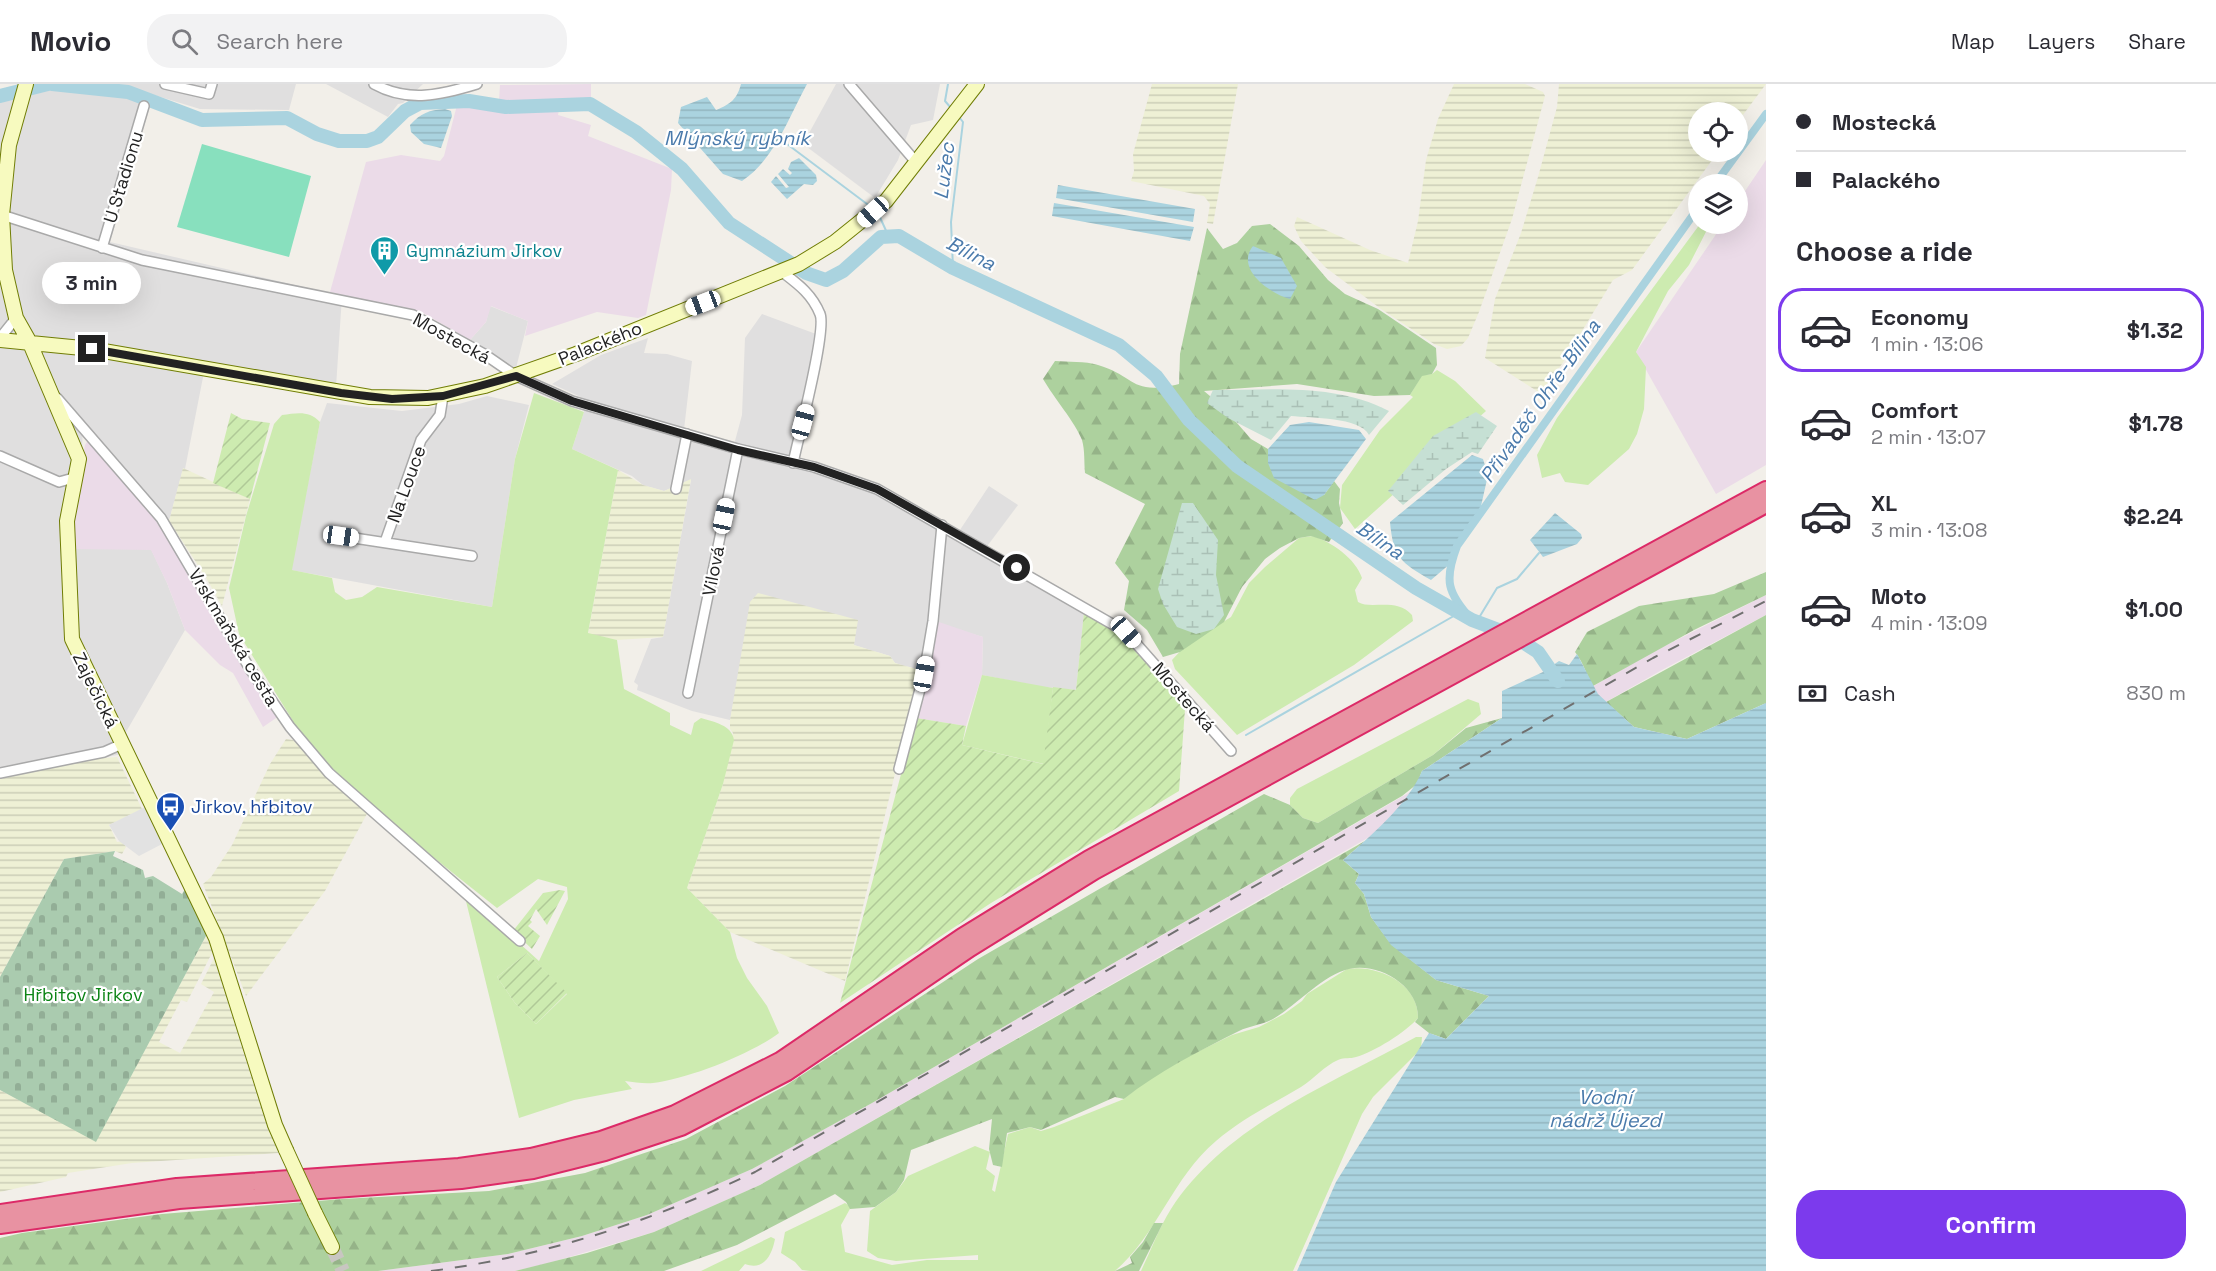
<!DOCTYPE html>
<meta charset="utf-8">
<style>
body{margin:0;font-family:"Space Grotesk",sans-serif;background:#f2f2f3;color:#2b2b33;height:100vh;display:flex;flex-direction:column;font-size:22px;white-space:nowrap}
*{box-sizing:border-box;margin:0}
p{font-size:20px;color:#7c7c81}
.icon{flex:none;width:33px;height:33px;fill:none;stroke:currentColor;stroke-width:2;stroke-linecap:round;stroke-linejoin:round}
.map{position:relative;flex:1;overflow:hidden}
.details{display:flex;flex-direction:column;background:#fff;width:450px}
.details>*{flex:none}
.banner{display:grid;align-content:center;height:132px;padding:0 30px;background:#fff}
.buttons{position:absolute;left:1688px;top:18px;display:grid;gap:12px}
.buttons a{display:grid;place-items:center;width:60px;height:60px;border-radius:50%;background:#fff;box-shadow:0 6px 24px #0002;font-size:30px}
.end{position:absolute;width:27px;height:27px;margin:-14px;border:8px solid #222;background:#fff;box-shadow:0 0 0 3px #fff}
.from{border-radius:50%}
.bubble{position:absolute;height:42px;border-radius:21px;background:#fff;box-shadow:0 6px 24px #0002;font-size:20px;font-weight:600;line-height:42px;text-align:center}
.car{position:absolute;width:18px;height:36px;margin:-18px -9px;border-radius:8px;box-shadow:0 0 4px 2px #0007;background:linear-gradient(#fff 24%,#345 0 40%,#fff 0 76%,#345 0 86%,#fff 0)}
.banner b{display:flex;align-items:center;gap:21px;height:57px;font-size:22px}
.banner b+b{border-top:2px solid #e1e1e2}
.banner i{width:15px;height:15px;background:#2b2b33}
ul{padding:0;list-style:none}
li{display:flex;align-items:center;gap:18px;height:84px;margin:0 12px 9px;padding:0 18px;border:3px solid transparent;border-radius:24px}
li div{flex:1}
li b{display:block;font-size:22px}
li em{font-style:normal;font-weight:600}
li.on{border-color:#7c3aed}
li>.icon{width:54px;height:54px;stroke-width:1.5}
h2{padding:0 30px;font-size:27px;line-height:72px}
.pay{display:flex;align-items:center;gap:15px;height:66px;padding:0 30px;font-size:22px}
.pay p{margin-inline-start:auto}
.primary-button{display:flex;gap:12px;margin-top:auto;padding:12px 30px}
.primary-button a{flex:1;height:69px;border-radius:24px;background:#7c3aed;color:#fff;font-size:24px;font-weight:600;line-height:69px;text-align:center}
header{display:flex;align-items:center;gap:36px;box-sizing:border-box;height:84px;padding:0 30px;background:#fff;border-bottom:2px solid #e1e1e2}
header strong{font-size:28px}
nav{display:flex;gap:33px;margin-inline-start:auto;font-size:21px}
.search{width:420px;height:54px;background:#f2f2f3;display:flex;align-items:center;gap:15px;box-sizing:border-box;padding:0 21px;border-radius:24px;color:#7c7c81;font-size:22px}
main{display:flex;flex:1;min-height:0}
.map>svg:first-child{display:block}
</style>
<header>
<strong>Movio</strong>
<div class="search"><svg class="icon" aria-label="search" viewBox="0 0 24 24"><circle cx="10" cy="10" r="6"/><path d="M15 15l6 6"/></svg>Search here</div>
<nav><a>Map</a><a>Layers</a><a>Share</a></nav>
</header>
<main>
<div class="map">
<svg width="1766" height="1187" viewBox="0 0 1766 1187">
<defs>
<pattern id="farmland-rules" width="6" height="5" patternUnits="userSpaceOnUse" patternTransform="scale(1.5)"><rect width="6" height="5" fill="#eef0d5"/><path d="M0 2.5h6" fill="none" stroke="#ccceb7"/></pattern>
<pattern id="forest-firs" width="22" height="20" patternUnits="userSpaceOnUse" patternTransform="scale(1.5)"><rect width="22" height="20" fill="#add19e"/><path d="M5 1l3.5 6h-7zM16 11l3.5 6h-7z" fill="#95b388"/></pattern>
<pattern id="wetland-marsh" width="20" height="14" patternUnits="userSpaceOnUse" patternTransform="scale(1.5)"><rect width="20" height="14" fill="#c6e0d4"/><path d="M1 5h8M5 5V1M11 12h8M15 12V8" fill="none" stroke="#aac0b6"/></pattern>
<pattern id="cemetery-stones" width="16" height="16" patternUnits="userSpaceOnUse" patternTransform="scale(1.5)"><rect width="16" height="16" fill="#aacbaf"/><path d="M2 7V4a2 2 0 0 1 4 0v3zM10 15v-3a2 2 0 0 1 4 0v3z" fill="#92ae96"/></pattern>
<pattern id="garden-furrows" width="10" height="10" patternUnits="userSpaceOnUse" patternTransform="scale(1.5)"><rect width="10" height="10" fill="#cdebb0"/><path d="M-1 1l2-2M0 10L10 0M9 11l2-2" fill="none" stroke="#b0c997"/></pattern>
<pattern id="water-rules" width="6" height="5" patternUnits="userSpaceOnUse" patternTransform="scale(1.5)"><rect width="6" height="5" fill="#aad3df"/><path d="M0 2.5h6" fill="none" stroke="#92b5bf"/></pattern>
</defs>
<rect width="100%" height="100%" fill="#f2efe9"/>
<!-- residential -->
<path fill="#e0dfdf" d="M101,0H296L289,26L200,25L131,4Z
M326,0H423L403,19L398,20L388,33Z
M836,0H940L933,36L911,41L898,76L875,114L803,60Z
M50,3L131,13L151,19L110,158L342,212L336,303L206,278L185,385H183L169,437L83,340L81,393L151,465L167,499L185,546L126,648L130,663L122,670L0,694V16Z
M490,222L528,237L516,284L470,256L486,238Z
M762,230L816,250L791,383L812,387L875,409L954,455L989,402L1018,421L982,469L1084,529L1076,606L1043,603L982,591L983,553L929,537L920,586L895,579L890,572L854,561L857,536L743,574L730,636L692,627L637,606L638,601L634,598L651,555L663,553L691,396L664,407L643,401L632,392L572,365L584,328L585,315L552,300L601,271L648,254L644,269L667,270L692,277L683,354L732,368L742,331L745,254Z
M487,312L529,321L515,375L492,523L291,486L320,338L327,319L402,327L459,320Z"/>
<!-- industrial -->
<path fill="#ebdbe8" d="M591,0V15L499,17L500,1Z
M457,21L517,27L559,25L558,31L591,41L588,52L672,85L671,106L646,231L638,234L597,228L525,252L528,237L491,222L486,238L470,256L423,229L330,208L366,78L401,71L440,77L444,72Z
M1766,76V381L1716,410L1636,268L1723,140H1737V119Z
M89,355L160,435L279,632L263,643L233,589L220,581L185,546L167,499L151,466L74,465V425L85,361Z
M1766,511V531L1660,587L760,1101L654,1148L549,1179L515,1187H378L508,1170L582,1152L647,1131L752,1085L872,1019L1649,570Z
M936,537L983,553L982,591L966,642L916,634Z"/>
<!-- farmland -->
<path fill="url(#farmland-rules)" d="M1152,0H1238L1213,140L1207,139L1210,120L1204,112L1131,97L1134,87L1133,70Z
M1454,0H1525L1543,8L1545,12L1512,135L1479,228L1468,254L1461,262L1447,265L1434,260L1381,225L1325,183L1301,157L1294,142L1297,133L1370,166L1408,179L1418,137L1426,76L1438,35Z
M1559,0H1766L1737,39V28H1698V68H1718L1632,186L1613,196L1562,280L1540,309L1485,274L1495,215L1521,149L1538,93L1557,23Z
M183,384L250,415L222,522L205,492L169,437Z
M618,386L643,401L664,407L691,395L663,553L617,556L588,550Z
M758,509L858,536L854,561L890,572L895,579L920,586L845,897L730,848L687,804L723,700L733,649L730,645V636L750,518Z
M286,655L293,656L368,728L325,807L246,912L203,800L211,793L232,761L270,680Z
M104,672L105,674L117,673L142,725L109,741L117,758L123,757L126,763L122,770L115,767L64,775L0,893V695Z
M207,850L214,864L213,867L187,918L181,916L159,958L180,969L214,908L201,900L215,872L279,1069L132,1079L68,1089L66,1093L0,1108V1006L96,1057Z"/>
<!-- grass -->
<path fill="#cdebb0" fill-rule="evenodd" d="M1700,140H1710L1689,181L1668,207L1636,268L1646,283L1644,325L1637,350L1629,365L1588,401L1565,398L1560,389L1542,394L1537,371L1557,334Z
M1437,286L1455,297L1486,327L1355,445L1340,424L1342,401L1380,346L1413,313L1410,311L1422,291L1432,290Z
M534,309L584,328L572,365L618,386L588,549L617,556L624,605L670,629V641L691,651L694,639L701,634C714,638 732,641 734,656L723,700L687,804L730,848L737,874L747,894L767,922L779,949C751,970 688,995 653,999C644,1000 634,998 625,997L632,1005L574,1016L519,1034L464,809L539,877L568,815L567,803L538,795L497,824C425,767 352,710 291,641L293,637L239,550L229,504L246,432L274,340L282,331C297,329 309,326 320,338L292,486L332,494L335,508L346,516L362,513L377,503L492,523L515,375ZM527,869L567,910L536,940L515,919L497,893Z
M1312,452C1331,457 1356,475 1362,494L1355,506L1358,518C1371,526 1396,513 1412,531L1413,537L1354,581L1237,651L1175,585L1172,576L1186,561L1231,533L1249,499L1265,483L1299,454Z
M982,591L1053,604L1044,680L962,661Z
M1468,615L1479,619L1481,630L1433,671L1318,739L1303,734L1290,721V714L1297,705Z
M1347,885C1378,880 1419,900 1418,934C1406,948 1374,968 1356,973C1350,975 1345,973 1338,976C1324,982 1314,995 1301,1003C1272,1020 1242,1035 1216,1057C1173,1093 1157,1151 1115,1187H810L802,1186L795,1178L781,1169L785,1148L845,1119L851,1123L841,1141L845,1168L892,1181L927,1176H978V1171L896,1177L878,1174L867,1167L870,1127L896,1108L908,1092L975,1062L990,1068L986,1085L995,1092L992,1106L995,1108L1008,1050L1030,1043L1041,1047L1054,1043L1124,1015L1147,996L1189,972L1232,951L1259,943L1284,930L1302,917L1307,910Z
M1416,953H1422L1421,965L1373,1013L1362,1030L1293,1187H1141C1151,1166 1159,1144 1171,1125C1225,1041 1331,1000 1416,953Z
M771,1153L775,1155C772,1171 764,1187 745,1180L739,1187H701Z"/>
<!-- forest -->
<path fill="url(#forest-firs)" d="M1270,140L1299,162L1328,196L1345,210L1378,225L1436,264L1437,281L1432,290L1422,292L1410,311L1374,312L1297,300L1204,307L1223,323L1251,355L1268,365V379L1324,411L1334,397L1340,405L1339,419L1343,439L1329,458L1311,452L1299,454L1280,464L1265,475L1242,503L1224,538L1180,568L1163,573L1147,546L1124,526L1129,497L1115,479L1145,420L1085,389C1084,379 1085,366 1082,356C1075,338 1054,314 1043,295L1055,277C1068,278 1085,277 1098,281C1136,292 1130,312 1179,300L1180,270L1207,144L1223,165L1237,159L1252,142Z
M1766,488V511L1694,546L1593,602C1586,591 1584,579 1575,568L1587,548L1639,522L1714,510Z
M1766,531V619L1687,655L1634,643L1606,618Z
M1502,634L1422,687L1417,700L1402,712L872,1019L752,1085L647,1131L582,1152L508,1170L378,1187H0V1154L22,1149L162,1130L342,1115L489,1107L585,1089L686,1055L785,1002L978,875L1264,710L1290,721L1303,734L1318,739L1433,671L1466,644Z
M1365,757L1343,776L1359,790L1355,799L1364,810L1371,833L1391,860L1436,896L1489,912L1446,955L1429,949L1415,938L1418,934C1419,902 1379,878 1349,885C1324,890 1296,922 1273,935C1262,941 1249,942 1239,947C1199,967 1159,987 1124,1015L1115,1013L1041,1046L1030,1043L1007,1049L1002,1083L993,1081L989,1065L992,1035L911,1066L904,1096L896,1108L875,1123L850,1125L846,1118L835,1110L737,1161L664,1187H515L587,1169L654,1148L760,1101Z
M1154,1139H1163L1139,1187H1115L1132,1179L1130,1173L1143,1158Z"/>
<!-- wetland -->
<path fill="url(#wetland-marsh)" d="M1213,306C1271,306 1336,299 1389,327L1369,351C1360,333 1311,334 1291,332L1271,356L1228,334L1207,319Z
M1476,328L1497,342L1478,370L1472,368L1446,385L1403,421L1388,407L1433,352Z
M1182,419H1193L1218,456L1216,491L1224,531L1214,545L1196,550L1177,543L1163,520L1158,505Z"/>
<!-- cemetery -->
<path fill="url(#cemetery-stones)" d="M115,767L113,772L143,786L145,794L153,792L182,810L185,805L207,850L96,1058L0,1006V893L64,775Z"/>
<!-- garden -->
<path fill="url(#garden-furrows)" d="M231,329L242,335L270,339L250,415L213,399Z
M1084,528L1129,558L1185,625L1179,707L991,819L840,919L916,634L966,642L962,661L1043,680L1053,603L1076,606Z
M560,806L565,807L547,841L536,825L530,836L532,838L528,842L540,852L532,865L513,847L543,809Z
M527,869L567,909L536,940L515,919L497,893Z"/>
<!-- pitch -->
<path fill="#88e0be" d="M202,60L311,92L289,173L177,143Z"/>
<!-- parking -->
<path fill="#e2e2e2" d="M145,723L164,759L139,772L119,757L109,741Z"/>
<!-- water -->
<path fill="url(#water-rules)" d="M741,0H807C789,33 774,76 742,97L723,90L678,39L681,23L707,13L716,26C731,20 737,15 741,0Z
M445,25L451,27L452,32L441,64L424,60L411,48L410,41C421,29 429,26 445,25Z
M799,74L816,91L817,97L813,101L804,100L787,115L771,98L776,92L786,104L789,103L778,90L783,85L790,91L792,89L788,85L791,78Z
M1058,101L1195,125L1193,138L1056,114Z
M1054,119L1194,143L1190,157L1052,132Z
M1253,162L1281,174L1297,202L1290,215C1269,209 1235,185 1253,162Z
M1309,338L1359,346L1366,355L1324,411L1315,416L1274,394L1268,379V365L1290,341Z
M1472,371L1483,375L1488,391L1479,431L1457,462L1451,479L1431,496C1401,479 1393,473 1390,438Z
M1555,429L1581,450L1582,454L1577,460L1543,473L1530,456Z
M1577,570L1598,610L1634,643L1687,655L1766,619V1187H1297L1336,1098L1429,949L1446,955L1489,912L1436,896L1391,861L1371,833L1364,810L1355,799L1359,790L1343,776C1369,754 1409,719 1422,687L1502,634V607L1543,588L1559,577L1569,581Z"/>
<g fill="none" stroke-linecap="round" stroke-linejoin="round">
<!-- stream -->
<path stroke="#aad3df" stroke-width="2" d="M948,0L945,17L951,24
M787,60L871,123
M878,129L888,151
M953,184L951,138L963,38L959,33
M1477,537L1497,504L1517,495L1539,469
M1246,651L1459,529"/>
<!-- canal -->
<path stroke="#aad3df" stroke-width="8" d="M1715,100L1766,30
M1472,536C1447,509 1444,496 1457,462L1698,124"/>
<!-- river -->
<path stroke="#aad3df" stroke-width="14" d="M52,0L128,8L202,36L287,34L317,50L339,57H367L378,53L405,27L420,19L469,17L506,23L590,20L636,48L682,85L729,139L806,189L826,196L843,187L881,153L899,152L953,184L1119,261L1156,292L1189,336L1237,382L1416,504L1472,536L1512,551L1538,568L1558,597
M0,12L48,0"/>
<!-- secondary-tunnel -->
<path stroke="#c8c6c1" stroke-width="14" stroke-dasharray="14 7" stroke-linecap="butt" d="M332,1163L343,1187"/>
<defs>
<path id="street" d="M165,0L209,10L212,0
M374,0C408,19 441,11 477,0
M849,0L916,78
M2,131L142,176L413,231L484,270L516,292L572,317L738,365L814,383L877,405L1126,548L1231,667
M102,164L144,22
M781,187C798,200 812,210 820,230C827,246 798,355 793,379
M0,254L16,234
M57,314L161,434L250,585L290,643L329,689L520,857
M0,372L59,398L77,393
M676,405L687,350
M341,452L472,472
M385,458L421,356L440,331L443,312
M688,609L738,365
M899,685L924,590L933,537L942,441
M0,689L104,668L122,660"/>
<path id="secondary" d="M26,0L9,61L2,131L5,186L16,234L29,257L79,375L67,437L72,555L216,854L275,1041L286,1066
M0,256L92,265L370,313L428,314L485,302L576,270L799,180L835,158L886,117L977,0
M315,1129L332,1163"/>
<path id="highway" d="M0,1129L177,1103L459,1083L531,1073L601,1056L675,1030L780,977L962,853L1089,775L1766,406
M0,1141L179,1116L461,1096L533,1086L605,1068L681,1043L787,988L970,864L1094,787L1766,420"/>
</defs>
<!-- street casing -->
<use href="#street" stroke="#a9a9a9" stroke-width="12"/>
<!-- secondary casing -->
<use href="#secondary" stroke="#707d05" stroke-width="16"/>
<!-- highway casing -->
<use href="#highway" stroke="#dc2a67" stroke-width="20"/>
<!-- street -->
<use href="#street" stroke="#fff" stroke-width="9"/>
<!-- secondary -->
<use href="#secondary" stroke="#f7fabf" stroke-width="14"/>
<!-- highway -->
<use href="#highway" stroke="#e892a2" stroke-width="16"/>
<!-- rail -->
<path stroke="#707070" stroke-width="2" stroke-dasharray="12 12" stroke-linecap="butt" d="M431,1187C546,1172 650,1138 755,1088L1653,574L1766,517"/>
<defs>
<path id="secondary-bridge" d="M286,1066L315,1129"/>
</defs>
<!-- secondary-bridge casing -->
<use href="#secondary-bridge" stroke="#707d05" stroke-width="16" stroke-linecap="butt"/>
<!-- secondary-bridge -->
<use href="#secondary-bridge" stroke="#f7fabf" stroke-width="14"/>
</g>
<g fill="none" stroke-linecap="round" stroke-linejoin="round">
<!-- route -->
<path stroke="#222" stroke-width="8" d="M92,265L341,309L392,315L443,312L516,292L572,317L738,366L814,383L877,405L1017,484"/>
</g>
<!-- icons -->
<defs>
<symbol id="building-pin" viewBox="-11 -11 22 30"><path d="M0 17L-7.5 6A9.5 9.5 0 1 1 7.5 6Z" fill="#0f9aa8" stroke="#fff"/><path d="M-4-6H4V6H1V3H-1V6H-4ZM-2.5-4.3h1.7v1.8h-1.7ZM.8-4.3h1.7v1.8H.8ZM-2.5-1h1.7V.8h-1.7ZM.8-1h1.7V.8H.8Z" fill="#fff"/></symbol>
<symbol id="bus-pin" viewBox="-11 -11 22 30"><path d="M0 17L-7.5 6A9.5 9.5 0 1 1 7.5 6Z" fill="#1a4fb4" stroke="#fff"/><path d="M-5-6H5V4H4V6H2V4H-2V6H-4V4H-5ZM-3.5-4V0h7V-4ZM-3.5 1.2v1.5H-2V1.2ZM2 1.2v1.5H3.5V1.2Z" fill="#fff"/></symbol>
</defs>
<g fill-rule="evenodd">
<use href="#building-pin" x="368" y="150" width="33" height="45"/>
<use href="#bus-pin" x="154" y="706" width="33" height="45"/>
</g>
<g text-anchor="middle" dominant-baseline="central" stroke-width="4.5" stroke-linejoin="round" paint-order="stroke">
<!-- street labels -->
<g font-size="18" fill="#222" stroke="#fff">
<text transform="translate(123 93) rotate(-73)">U Stadionu</text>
<text transform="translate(452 254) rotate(29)">Mostecká</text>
<text transform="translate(600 259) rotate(-22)">Palackého</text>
<text transform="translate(406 400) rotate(-70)">Na Louce</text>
<text transform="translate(713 487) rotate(-79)">Vilová</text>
<text transform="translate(234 553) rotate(59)">Vrskmaňská cesta</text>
<text transform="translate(96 606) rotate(64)">Zaječická</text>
<text transform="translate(1184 613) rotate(49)">Mostecká</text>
</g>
<!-- culture labels -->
<g font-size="18" fill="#0d838f" stroke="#fff" text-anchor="start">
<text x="406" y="166">Gymnázium Jirkov</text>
</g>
<!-- transit labels -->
<g font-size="18" fill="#164399" stroke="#fff" text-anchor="start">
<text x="191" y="722">Jirkov, hřbitov</text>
</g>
<!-- park labels -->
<g font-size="18" fill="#0c8416" stroke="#fff">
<text x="83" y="910">Hřbitov Jirkov</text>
</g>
<!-- water labels -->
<g font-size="20" font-style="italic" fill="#4a7aab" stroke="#fff">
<text x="737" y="54">Mlýnský rybník</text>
<text transform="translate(944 87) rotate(-83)">Lužec</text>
<text transform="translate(971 169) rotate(27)">Bílina</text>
<text transform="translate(1540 317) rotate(-55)">Přivaděč Ohře-Bílina</text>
<text transform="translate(1380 456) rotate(34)">Bílina</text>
<text x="1605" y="1013">Vodní<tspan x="1605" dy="23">nádrž Újezd</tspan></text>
</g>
</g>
</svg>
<div class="buttons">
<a><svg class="icon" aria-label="locate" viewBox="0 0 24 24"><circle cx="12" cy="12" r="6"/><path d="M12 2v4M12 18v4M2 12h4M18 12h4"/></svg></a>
<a><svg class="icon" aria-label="layers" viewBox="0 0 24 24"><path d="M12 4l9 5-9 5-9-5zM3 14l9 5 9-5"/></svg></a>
</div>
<i class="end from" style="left:1017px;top:484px"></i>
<i class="end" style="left:92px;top:265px"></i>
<div class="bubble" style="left:42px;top:178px;width:99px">3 min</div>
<i class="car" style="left:873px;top:128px;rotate:228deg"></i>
<i class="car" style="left:703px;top:219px;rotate:249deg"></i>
<i class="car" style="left:803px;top:338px;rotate:15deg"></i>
<i class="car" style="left:724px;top:432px;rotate:12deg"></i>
<i class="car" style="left:341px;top:452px;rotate:98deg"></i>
<i class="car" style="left:1126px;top:548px;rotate:138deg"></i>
<i class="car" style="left:924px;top:590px;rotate:10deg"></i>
</div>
<section class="details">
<div class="banner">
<b><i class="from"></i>Mostecká</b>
<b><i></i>Palackého</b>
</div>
<h2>Choose a ride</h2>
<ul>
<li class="on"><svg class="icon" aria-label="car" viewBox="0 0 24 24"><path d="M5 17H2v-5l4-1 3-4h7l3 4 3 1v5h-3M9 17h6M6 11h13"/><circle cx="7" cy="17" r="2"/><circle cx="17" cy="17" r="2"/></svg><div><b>Economy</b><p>1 min · 13:06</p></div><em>$1.32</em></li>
<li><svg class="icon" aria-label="car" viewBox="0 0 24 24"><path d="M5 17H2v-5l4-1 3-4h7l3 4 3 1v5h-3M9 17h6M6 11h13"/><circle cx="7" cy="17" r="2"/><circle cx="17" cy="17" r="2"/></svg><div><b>Comfort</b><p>2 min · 13:07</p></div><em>$1.78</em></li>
<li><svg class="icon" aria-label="car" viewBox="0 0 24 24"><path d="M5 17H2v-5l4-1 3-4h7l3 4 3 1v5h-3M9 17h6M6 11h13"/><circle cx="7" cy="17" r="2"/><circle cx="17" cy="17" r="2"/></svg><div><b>XL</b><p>3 min · 13:08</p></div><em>$2.24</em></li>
<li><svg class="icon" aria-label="car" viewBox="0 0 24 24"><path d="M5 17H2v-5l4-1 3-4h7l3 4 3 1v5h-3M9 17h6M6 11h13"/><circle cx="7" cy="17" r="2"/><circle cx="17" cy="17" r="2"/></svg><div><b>Moto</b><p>4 min · 13:09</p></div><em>$1.00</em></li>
</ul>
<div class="pay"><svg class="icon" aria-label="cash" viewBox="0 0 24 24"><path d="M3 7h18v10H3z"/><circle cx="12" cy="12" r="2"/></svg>Cash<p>830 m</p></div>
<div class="primary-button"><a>Confirm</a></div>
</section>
</main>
